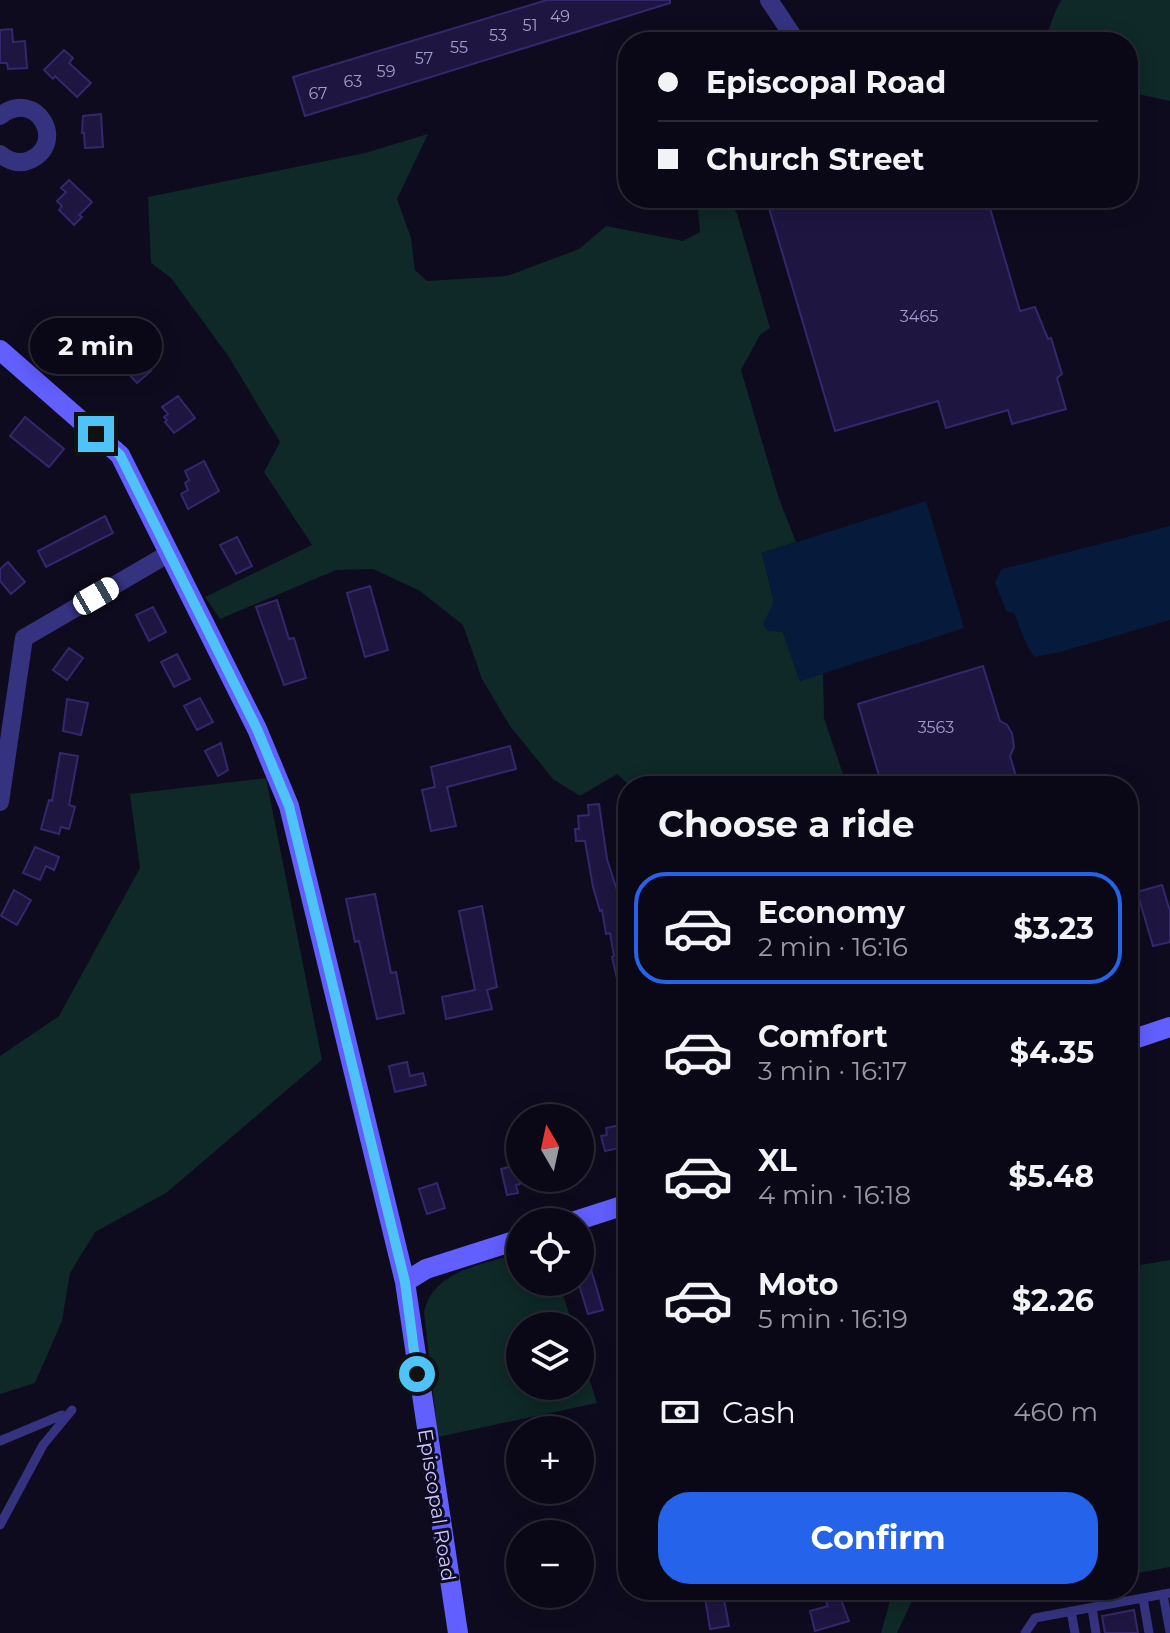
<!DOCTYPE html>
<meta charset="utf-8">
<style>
body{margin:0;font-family:Montserrat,sans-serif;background:#13111f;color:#f1f3f6;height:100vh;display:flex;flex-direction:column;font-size:30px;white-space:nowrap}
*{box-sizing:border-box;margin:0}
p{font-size:26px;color:#999aa1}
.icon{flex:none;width:44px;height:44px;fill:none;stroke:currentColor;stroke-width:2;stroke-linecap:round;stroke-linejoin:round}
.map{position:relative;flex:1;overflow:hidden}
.panel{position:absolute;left:618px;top:776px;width:520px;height:824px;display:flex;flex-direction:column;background:#0a0816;border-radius:32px;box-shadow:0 4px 20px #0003,0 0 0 2px #2a2935}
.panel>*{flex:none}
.banner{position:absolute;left:618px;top:32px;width:520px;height:176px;border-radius:32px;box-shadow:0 4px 20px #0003,0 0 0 2px #2a2935;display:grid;align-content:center;height:176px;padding:0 40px;background:#0a0816}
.needle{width:52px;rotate:351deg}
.buttons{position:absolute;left:506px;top:1104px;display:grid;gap:16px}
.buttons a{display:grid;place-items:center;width:88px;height:88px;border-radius:50%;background:#0a0816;box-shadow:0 4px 20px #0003,0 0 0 2px #2a2935;font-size:40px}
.end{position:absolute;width:36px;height:36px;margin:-18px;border:10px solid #4fc3f7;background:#111;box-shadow:0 0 0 4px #111}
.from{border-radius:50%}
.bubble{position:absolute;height:56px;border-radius:28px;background:#0a0816;box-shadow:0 4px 20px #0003,0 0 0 2px #2a2935;font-size:26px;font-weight:700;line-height:56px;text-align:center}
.car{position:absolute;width:24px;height:48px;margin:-24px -12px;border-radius:10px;box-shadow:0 0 6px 2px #0007;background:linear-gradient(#fff 24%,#345 0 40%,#fff 0 76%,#345 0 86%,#fff 0)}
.banner b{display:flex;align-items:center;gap:28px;height:76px;font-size:30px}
.banner b+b{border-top:2px solid #2a2935}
.banner i{width:20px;height:20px;background:#f1f3f6}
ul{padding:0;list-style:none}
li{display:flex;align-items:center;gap:24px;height:112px;margin:0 16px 12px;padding:0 24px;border:4px solid transparent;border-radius:32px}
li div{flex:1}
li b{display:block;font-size:30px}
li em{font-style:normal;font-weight:700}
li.selected{border-color:#2563eb}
li>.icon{width:72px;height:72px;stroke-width:1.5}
h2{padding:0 40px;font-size:36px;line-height:96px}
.pay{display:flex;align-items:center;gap:20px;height:88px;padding:0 40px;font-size:30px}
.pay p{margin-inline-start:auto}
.button{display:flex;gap:16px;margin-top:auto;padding:16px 40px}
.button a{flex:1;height:92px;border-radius:32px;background:#2563eb;color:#fff;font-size:32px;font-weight:700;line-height:92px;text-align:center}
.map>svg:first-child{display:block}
</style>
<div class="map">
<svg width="1170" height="1633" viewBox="0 0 1170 1633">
<rect width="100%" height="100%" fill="#0e0b1e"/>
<!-- green -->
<path fill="#0e2927" d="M1062,0H1170V101L1128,92V42H1041C1052,29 1052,13 1062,0Z
M428,134L397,199L411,238L415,270L427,281L507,276L579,249L606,226L683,241L700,232L697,198H728L737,214L770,328L760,335L741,370L779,499L796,542L762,553L774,602L769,615L783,632L800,681L823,673L824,718L847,786H630L617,774L580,796L553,779L510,726L482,679L463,625L420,591L373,569L336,570L220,619L205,597L312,545L264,472L280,442L229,357L171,278L151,263L148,197L365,153Z
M266,778L322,1060L166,1193L95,1232L70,1273L62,1321L35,1383L0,1394V1056L59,1016L140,868L130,794Z
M520,1253V1282H559L573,1326H520V1386H580V1350L597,1403L438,1437L424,1312C434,1269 483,1265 520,1253Z
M1170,1260V1567L1128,1575V1267Z
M889,1590H917L897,1633H881L890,1601Z"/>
<!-- water -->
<path fill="#061a3c" d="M926,501L964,628L800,681L783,632L768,631L763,624L774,602L762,553Z
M1170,526V620L1060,652L1035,657L1028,648L1014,613L1006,611L995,582L1002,569Z"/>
<!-- building -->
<path fill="#1e1640" stroke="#34276d" stroke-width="2" d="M547,0H670V3L305,116L293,77Z
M12,29L13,42L25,41L27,68L8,69L7,63H0V30Z
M64,50L73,58L69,63L91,83L77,97L55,76L53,79L44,70Z
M101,114L103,147L85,148L84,133H82L83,116Z
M69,180L92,202L79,215L82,217L74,225L59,210L62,206L57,201L66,192L61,188Z
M766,198H987L1020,311L1035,307L1048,339L1051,338L1062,374L1057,378L1066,409L1012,424L1008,410L946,428L938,401L835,431Z
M128,346L151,371L137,383L115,358Z
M178,396L195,418L174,433L165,422L167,420L164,417L168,414L162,407Z
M25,417L64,449L49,467L10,436Z
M204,461L219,491L188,509L181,494L188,490L185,483L189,480L185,471Z
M105,516L113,533L46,567L38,551Z
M237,537L252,566L236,574L220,545Z
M8,562L25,582L11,594L0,581V569Z
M370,586L388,650L365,657L347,593Z
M277,600L289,639L294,638L306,678L284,685L256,607Z
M153,607L166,632L149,641L136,615Z
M69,648L83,658L67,680L53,670Z
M177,654L190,679L174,687L161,662Z
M983,666L1000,721L1007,725L1012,733L1014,747L1010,756L1019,786H882L858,704Z
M200,698L213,722L197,730L184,706Z
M67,699L88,703L81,735L63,731Z
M221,743L228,770L218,776L205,751Z
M510,746L516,769L447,787L456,826L431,831L422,790L435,787L431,767Z
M60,753L78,756L69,805L75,807L69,829L61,827L59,834L41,829L49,800L52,801Z
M599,804L607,859L628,925V981L618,983L612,957L614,956L610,933L606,934L602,910L600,911L593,887L585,841H576L575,829H579L578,816L589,815L588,805Z
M35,847L59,857L54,870L46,866L40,880L23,873Z
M1162,885L1170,911V942L1153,946L1137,892Z
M14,890L31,900L17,925L1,916Z
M375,894L391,973L396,972L404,1013L377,1019L359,941L355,942L346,899Z
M482,906L497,987L487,990L492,1009L446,1019L442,997L475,990L459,911Z
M407,1062L410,1076L423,1073L426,1085L395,1092L389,1066Z
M625,1124L628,1146L605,1151L601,1136L607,1135L606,1128Z
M520,1164V1184L516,1185L518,1193L507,1195L501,1169Z
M437,1183L445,1208L427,1214L419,1189Z
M583,1242L603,1310L588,1314L580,1288V1243Z
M723,1594L729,1626L710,1629L705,1597Z
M839,1594L849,1621L815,1631L810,1611L828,1606L825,1598Z
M1134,1610L1138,1633H1105L1102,1616Z"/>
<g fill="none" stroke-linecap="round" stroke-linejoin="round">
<!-- lane -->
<path stroke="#353380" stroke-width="9" d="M0,1441L62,1415
M0,1525L43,1445L72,1410
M1163,1594L1170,1632
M1143,1598L1149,1633
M1092,1608L1096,1633
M1071,1611L1075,1633
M1025,1633L1035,1618L1170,1593"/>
<!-- street -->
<path stroke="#353380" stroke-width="18" d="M769,0L797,42
M0,116C36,87 68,143 30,160C19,165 9,161 0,154
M0,802L24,638L168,554"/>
<!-- secondary -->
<path stroke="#615fff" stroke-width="20" d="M0,350L120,455L257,729L289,806L405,1282L458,1633
M1128,1041L1170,1027
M572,1222L628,1204
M405,1282L426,1269L520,1239"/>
</g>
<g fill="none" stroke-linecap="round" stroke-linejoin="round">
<!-- route -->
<path stroke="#4fc3f7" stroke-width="10" d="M96,434L120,455L257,729L289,806L405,1282L417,1374"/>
</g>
<g text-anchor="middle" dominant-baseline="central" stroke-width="6" stroke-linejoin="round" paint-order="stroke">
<!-- number labels -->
<g font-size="16" fill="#a29ccf">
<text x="560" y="16">49</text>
<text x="530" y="25">51</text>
<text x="498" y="35">53</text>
<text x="459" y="47">55</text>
<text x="424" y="58">57</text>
<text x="386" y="71">59</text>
<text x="353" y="81">63</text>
<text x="318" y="93">67</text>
<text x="919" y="316">3465</text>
<text x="936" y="727">3563</text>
</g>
<!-- street labels -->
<g font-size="20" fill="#cec8ff" stroke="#0e0b1e">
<text transform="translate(437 1505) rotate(81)">Episcopal Road</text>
</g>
</g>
</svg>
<div class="buttons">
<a><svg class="needle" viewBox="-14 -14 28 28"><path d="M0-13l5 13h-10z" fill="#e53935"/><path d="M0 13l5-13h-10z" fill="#999aa1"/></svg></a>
<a><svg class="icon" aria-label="locate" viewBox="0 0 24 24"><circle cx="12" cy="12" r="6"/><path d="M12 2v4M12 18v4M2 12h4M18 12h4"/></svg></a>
<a><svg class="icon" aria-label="layers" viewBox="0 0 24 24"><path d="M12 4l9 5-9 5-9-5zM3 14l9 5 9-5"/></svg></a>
<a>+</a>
<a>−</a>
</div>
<i class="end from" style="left:417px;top:1374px"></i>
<i class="end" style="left:96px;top:434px"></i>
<div class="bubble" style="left:30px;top:318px;width:132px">2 min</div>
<i class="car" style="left:96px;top:596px;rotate:60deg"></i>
<div class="banner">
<b><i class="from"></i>Episcopal Road</b>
<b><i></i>Church Street</b>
</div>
<section class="panel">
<h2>Choose a ride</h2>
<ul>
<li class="selected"><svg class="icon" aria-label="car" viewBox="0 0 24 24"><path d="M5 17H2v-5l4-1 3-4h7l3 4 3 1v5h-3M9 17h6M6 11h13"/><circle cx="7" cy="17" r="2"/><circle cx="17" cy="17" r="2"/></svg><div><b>Economy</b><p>2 min · 16:16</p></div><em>$3.23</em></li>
<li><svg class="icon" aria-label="car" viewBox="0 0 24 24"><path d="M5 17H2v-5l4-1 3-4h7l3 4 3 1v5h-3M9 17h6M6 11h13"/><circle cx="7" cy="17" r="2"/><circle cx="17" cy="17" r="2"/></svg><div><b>Comfort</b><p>3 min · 16:17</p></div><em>$4.35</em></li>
<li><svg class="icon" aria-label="car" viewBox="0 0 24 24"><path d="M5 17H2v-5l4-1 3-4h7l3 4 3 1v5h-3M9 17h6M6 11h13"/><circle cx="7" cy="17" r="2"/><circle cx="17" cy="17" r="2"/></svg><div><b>XL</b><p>4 min · 16:18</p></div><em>$5.48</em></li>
<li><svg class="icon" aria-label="car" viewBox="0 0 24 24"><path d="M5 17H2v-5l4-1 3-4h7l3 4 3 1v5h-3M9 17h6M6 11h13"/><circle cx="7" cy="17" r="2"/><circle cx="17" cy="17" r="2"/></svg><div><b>Moto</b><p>5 min · 16:19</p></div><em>$2.26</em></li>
</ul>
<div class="pay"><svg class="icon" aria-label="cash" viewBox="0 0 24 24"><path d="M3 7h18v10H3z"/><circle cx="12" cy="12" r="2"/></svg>Cash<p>460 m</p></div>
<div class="button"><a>Confirm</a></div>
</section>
</div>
